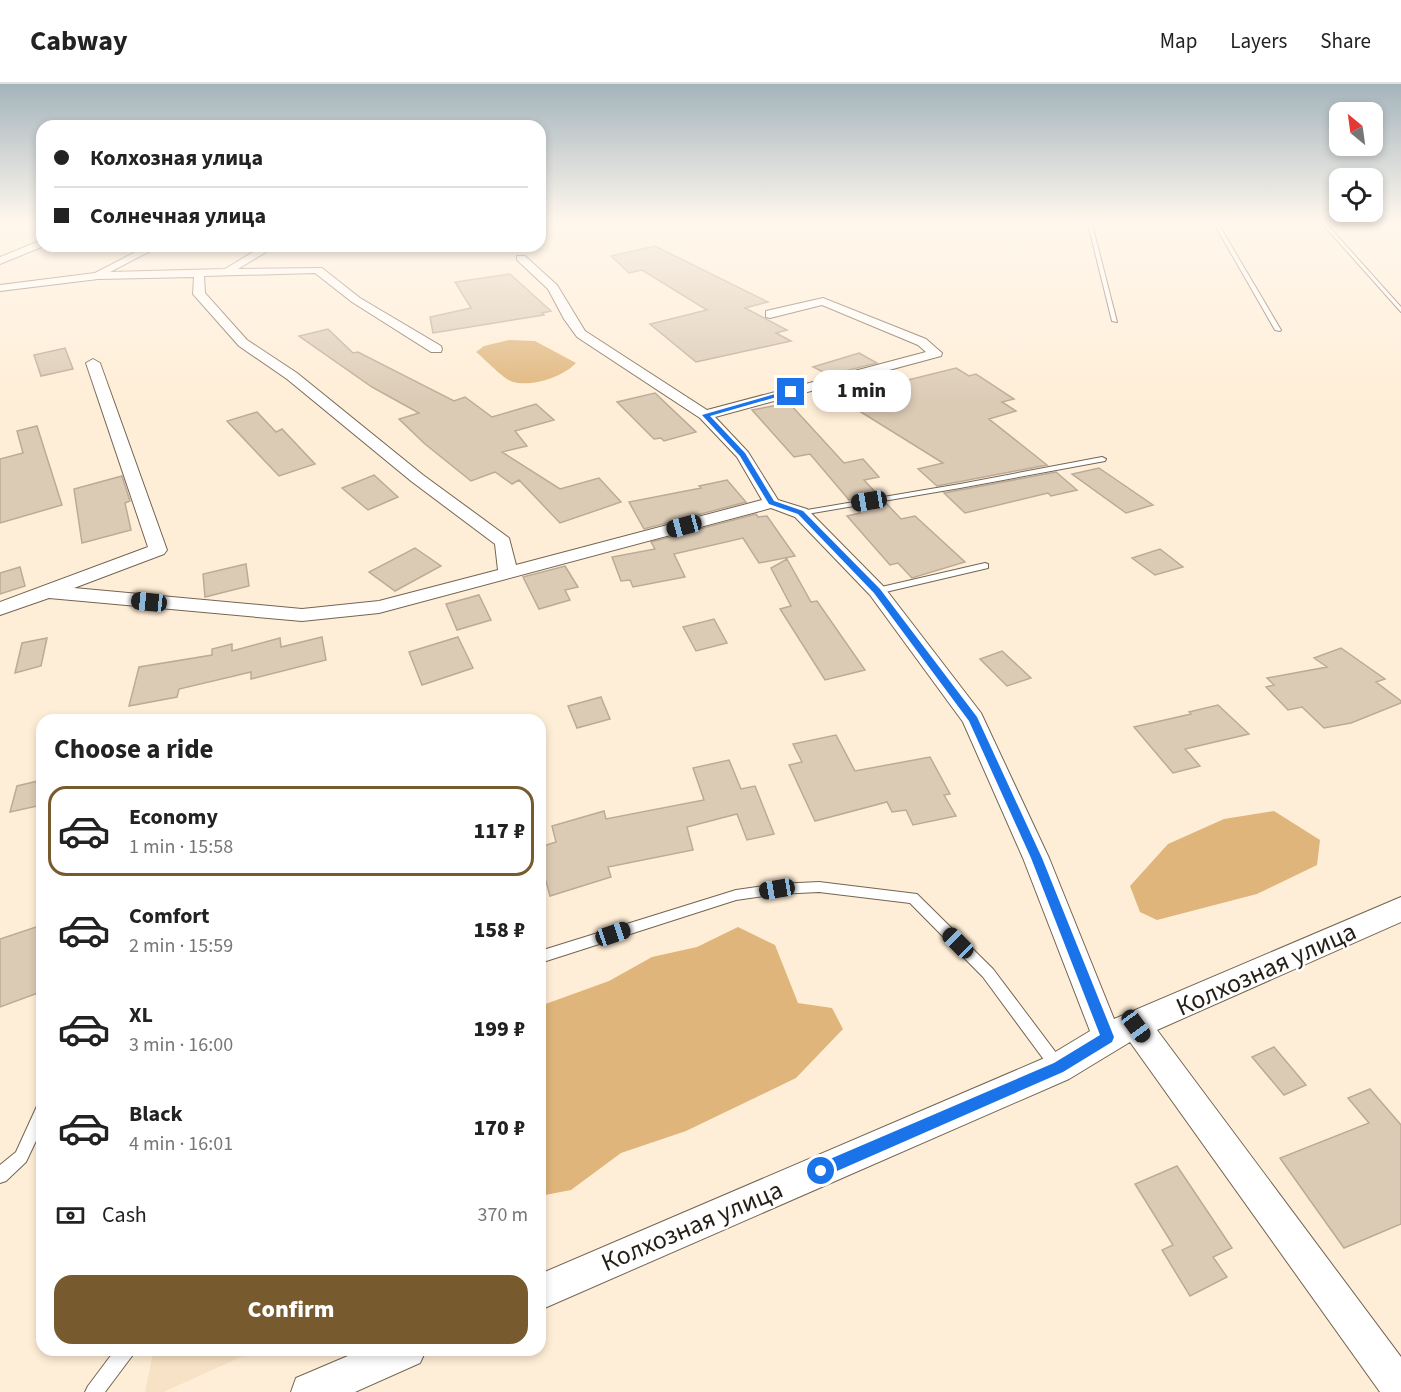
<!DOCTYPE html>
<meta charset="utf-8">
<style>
body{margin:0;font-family:"Source Sans 3",sans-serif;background:#f2f2f2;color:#222;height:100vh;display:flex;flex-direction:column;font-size:22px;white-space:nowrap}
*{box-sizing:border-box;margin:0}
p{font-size:20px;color:#767676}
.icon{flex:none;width:33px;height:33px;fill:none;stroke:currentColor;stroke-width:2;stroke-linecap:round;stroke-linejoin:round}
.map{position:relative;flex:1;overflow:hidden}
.side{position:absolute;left:36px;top:630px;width:510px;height:642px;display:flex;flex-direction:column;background:#fff;border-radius:18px;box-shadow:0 3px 9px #0003}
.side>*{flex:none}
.top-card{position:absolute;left:36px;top:36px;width:510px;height:132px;border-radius:18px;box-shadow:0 3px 9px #0003;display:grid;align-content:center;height:132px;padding:0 18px;background:#fff}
.needle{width:39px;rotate:331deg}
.controls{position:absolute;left:1329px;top:18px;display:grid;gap:12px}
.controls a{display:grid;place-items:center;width:54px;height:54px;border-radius:12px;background:#fff;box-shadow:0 3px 9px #0003;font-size:30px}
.end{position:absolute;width:27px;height:27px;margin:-14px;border:8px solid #1a73e8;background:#fff;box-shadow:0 0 0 3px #fff}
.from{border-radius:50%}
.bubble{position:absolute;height:42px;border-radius:18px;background:#fff;box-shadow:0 3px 9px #0003;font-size:20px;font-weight:800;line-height:42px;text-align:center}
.car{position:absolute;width:18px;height:36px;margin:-18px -9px;border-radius:8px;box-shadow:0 0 4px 2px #0007;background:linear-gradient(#222 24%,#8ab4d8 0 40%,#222 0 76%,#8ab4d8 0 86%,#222 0)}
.top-card b{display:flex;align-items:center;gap:21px;height:57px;font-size:22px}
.top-card b+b{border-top:2px solid #e0e0e0}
.top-card i{width:15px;height:15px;background:#222}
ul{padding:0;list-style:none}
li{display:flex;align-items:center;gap:18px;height:90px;margin:0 12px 9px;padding:0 6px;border:3px solid transparent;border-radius:18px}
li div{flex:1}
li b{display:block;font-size:22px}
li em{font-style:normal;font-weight:800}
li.active{border-color:#785a2f}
li>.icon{width:54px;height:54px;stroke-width:1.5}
h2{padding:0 18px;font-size:27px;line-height:72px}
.pay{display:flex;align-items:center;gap:15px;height:66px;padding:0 18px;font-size:22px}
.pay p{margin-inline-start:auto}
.action{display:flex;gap:12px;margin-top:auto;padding:12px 18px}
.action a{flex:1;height:69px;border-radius:18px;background:#785a2f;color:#fff;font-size:24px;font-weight:800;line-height:69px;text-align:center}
header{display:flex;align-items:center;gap:36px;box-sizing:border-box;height:84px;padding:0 30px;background:#fff;border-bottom:2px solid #e0e0e0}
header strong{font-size:28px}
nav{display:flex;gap:33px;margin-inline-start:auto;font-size:21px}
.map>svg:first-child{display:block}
</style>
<header>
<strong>Cabway</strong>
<nav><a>Map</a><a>Layers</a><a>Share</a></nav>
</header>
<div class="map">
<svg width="1401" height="1308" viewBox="0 0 1401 1308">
<rect width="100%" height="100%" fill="#ffeed7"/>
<!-- built -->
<path fill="#f8e2c5" d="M157,1266H256L164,1308H145L152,1274Z"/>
<!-- water -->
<path fill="#dfb57b" d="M509,256L535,257L576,279C563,293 532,303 513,298C503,295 485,275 476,268L484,262Z
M1274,727L1320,756L1317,781L1257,810L1157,836L1140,828L1130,802L1168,760L1224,735Z
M738,843L775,861L798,919L832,924L843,945L796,994L686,1047L621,1069L571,1106L540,1112V922L609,897L652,873L697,863Z"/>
<!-- building -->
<path fill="#dbcbb5" stroke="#bbab96" stroke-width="1.5" d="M655,162L768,218L745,224L787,246L776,249L791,257L696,278L650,240L707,226L642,186L629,189L611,172Z
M510,190L551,227L542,229L544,231L433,249L430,233L471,224L455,198Z
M328,245L353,269L358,268L454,317L465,313L492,333L536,320L554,336L515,347L527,362L502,368L560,405L599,394L621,418L560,439L519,396L512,400L495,388L471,397L425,360L399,335L419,329L372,303L299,252Z
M65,264L73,285L41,292L34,271Z
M859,269L877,279L829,291L813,283Z
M956,284L969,292L976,290L1014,315L1002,318L1016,327L989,335L1047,381L937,402L918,385L943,379L827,307L893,287L908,296Z
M655,309L696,348L664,357L661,354L654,355L617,318Z
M789,319L844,379L863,375L879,393L864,396L879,412L849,416L810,370L794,373L752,326Z
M257,328L276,348L282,345L315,380L279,392L227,337Z
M37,342L62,421L0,439V375L23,369L17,347Z
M1099,384L1153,421L1126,429L1072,390Z
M1056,388L1077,406L1051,412L1048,409L965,429L944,409Z
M374,391L398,413L368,426L342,404Z
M122,392L130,417L125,419L131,446L82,459L74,405Z
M727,396L746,418L644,445L629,418L701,404L699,402Z
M886,419L901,435L915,432L965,478L912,494L898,479L890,481L847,432L860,429L856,424Z
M756,430L758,433L767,432L795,472L759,479L743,454L674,470L685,493L633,503L630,496L621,497L612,473L655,465L651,458Z
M415,464L441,482L395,507L369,488Z
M1160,465L1183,483L1155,491L1132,474Z
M787,475L811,518L817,517L865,586L825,596L780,525L791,522L771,484Z
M246,480L249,502L205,513L203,490Z
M565,482L578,503L565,506L570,516L539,525L523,493Z
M20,483L25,502L0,510V489Z
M479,511L491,536L457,546L446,520Z
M714,535L727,559L696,567L683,543Z
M322,553L326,576L251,595V588L179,605L177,613L129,622L139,583L212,571V565L232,560V567L280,554L281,563Z
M458,553L473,584L422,601L409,568Z
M47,554L41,582L15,589L22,559Z
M1341,564L1385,595L1376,598L1401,617V619L1351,639L1324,644L1302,623L1288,626L1266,603L1274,601L1267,594L1327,583L1314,574Z
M1002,567L1031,594L1007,602L980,575Z
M601,613L610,635L577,644L568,622Z
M1218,621L1249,650L1185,665L1200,682L1173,689L1134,643L1191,630L1189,628Z
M836,651L855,687L930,673L950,710L944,711L956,732L913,741L906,726L892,728L887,718L815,737L789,681L802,678L793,660Z
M729,676L741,705L755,702L774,750L747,756L737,730L687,743L693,766L608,783L611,793L550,812L540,775V763L556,758L552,742L604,727L606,735L704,716L693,684Z
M42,696V721L10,728L17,702Z
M42,841L38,909L0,923V855Z
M1274,963L1306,1001L1284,1011L1252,973Z
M1370,1005L1401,1041V1140L1344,1164L1280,1074L1369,1039L1348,1014Z
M1177,1082L1232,1164L1213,1173L1227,1193L1190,1212L1162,1166L1173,1161L1135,1100Z"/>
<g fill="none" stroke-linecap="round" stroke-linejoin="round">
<defs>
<path id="service" d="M1087,136H1091L1117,238L1112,237Z
M1212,136H1216L1281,246L1280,247L1275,246Z
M1319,136H1323L1401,223V228Z
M1102,373L1106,375L1105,377L960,404L801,431L797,429L801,427L960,400Z
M985,479L988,480V484L877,510L873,507L877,504Z
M819,798L917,810L993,885L1063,978L1065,983L1063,988L1058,990L1053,988L983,893L910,819L819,808L777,810L736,816L540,879V867L736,806L777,800Z
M42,1020V1044L26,1078L6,1097L0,1099V1081L16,1068L37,1022Z
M115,1266H135L132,1272L105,1308H85L88,1302Z"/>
<path id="minor" d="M42,156L44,162L0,180V173Z
M147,162H160L110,188L225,185L263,162H276L238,185L322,184L360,214L441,262L442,265L441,268H431L352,218L315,189L204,192L205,209L247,256L297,289L423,391L509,454L516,481L762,416L737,373L700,334L577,253L564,235L548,205L517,176V172H525L557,201L585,247L707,326L926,268L918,261L822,221L770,234L766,233V227L823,214L926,255L942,269L941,272L715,333L748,368L778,416L807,425L884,503L981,629L1049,774L1114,935L1401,813V838L1157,946L1401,1273V1308H1380L1130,958L1069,995L540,1226V1190L1047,973L1090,947L1023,774L963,638L870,511L795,433L771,424L379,529L302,537L49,514L0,531V518L148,463L86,279L93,275L100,279L167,466L164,470L74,504L302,525L379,517L498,486L495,460L411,397L287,295L239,262L193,210L194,193L98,195L0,207V201L95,189Z
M362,1266H426L420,1279L355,1308H291L296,1294Z"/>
</defs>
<!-- service casing -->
<use href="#service" stroke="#746552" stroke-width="2"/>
<!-- minor casing -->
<use href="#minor" stroke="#746552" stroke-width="2"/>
<!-- service -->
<use href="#service" fill="#fff" fill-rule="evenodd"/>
<!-- minor -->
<use href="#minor" fill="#fff" fill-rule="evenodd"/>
</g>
<!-- sky -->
<linearGradient id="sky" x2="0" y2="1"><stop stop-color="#a4b4bc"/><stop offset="0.43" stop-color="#fff7ed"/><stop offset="1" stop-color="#fff7ed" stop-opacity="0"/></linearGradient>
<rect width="1401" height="319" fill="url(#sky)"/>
<!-- route -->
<path fill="#1a73e8" d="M789,306L794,308L710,332L745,369L774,417L803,427L880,505L977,633L1042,774L1114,953L1112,958L1063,988L821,1094L816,1092L814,1087L816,1081L1054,979L1100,951L1031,774L969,637L874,509L798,430L769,420L740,372L702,331Z"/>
<g text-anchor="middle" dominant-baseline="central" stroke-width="5" stroke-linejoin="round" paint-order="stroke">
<!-- near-street labels -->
<g font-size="26" fill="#251f17" stroke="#fff">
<text transform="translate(1266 885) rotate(-24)">Колхозная улица</text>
<text transform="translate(692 1142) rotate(-23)">Колхозная улица</text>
</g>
</g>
</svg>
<div class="controls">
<a><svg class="needle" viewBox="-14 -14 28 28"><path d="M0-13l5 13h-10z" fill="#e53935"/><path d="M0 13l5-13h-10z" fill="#767676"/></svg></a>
<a><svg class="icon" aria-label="locate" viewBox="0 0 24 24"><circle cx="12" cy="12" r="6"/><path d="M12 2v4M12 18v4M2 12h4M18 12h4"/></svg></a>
</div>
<i class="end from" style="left:821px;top:1087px"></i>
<i class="end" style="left:791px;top:308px"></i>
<div class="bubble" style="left:812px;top:286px;width:99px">1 min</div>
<i class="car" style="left:869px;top:417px;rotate:261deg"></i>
<i class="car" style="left:684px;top:442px;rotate:255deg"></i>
<i class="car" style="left:149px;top:518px;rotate:276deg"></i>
<i class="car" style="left:777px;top:805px;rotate:261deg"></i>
<i class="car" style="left:613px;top:850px;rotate:71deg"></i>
<i class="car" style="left:958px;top:859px;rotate:315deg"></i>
<i class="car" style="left:1136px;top:942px;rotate:144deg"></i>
<div class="top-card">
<b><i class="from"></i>Колхозная улица</b>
<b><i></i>Солнечная улица</b>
</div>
<section class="side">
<h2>Choose a ride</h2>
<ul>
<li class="active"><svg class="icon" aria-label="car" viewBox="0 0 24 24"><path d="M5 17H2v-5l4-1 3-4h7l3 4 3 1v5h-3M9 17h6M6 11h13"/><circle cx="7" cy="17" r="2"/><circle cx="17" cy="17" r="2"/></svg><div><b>Economy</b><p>1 min · 15:58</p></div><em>117 ₽</em></li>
<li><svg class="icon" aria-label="car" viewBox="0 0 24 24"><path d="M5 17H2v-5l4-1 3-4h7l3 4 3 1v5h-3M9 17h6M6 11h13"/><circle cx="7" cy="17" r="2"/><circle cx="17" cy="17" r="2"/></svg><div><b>Comfort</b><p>2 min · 15:59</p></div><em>158 ₽</em></li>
<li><svg class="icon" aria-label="car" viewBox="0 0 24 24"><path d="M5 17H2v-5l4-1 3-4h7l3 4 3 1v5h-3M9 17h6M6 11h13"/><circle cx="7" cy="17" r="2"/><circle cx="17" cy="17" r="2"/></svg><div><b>XL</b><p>3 min · 16:00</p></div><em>199 ₽</em></li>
<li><svg class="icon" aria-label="car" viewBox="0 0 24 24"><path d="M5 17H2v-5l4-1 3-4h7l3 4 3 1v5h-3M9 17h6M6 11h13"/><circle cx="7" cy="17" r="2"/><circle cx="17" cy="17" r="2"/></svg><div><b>Black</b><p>4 min · 16:01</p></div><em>170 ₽</em></li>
</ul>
<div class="pay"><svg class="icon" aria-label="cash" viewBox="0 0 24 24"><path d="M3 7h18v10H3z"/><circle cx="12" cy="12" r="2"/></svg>Cash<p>370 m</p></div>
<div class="action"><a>Confirm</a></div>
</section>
</div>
